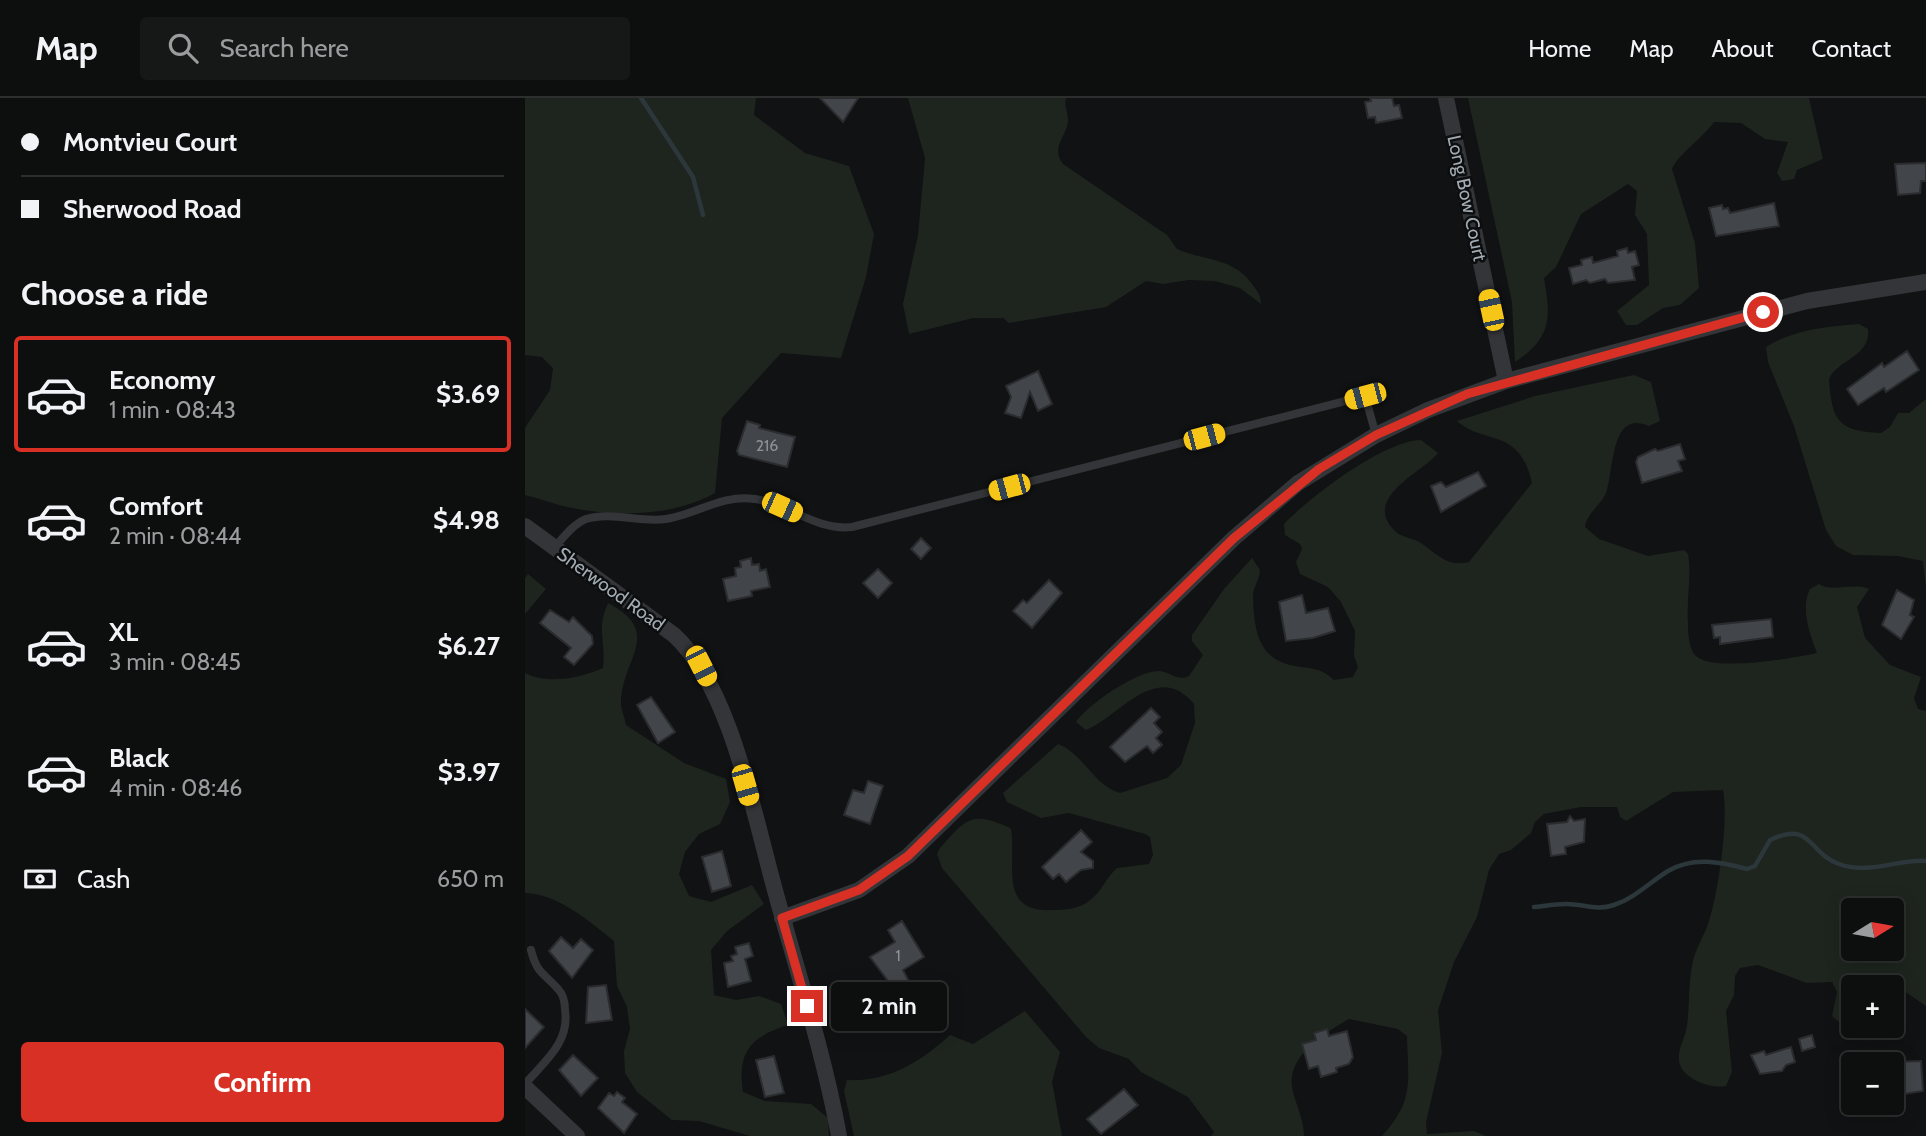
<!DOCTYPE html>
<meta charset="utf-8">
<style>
body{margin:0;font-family:Cabin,sans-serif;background:#161717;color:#f1f3f6;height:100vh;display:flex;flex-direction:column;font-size:26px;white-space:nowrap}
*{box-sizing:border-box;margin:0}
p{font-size:23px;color:#9a9c9e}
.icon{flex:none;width:38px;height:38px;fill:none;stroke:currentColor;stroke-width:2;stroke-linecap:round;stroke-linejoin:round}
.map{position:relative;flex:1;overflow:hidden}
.details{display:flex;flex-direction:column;background:#0d0e0e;width:525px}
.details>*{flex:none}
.top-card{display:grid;align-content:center;height:154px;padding:0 21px;background:#0d0e0e}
.needle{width:46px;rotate:79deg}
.fabs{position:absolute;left:1316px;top:800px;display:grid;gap:14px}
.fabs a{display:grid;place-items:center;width:63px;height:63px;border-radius:7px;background:#0d0e0e;box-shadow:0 4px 18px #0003,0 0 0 2px #2d2e2e;font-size:35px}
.end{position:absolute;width:32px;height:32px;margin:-16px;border:9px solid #d93025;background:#fff;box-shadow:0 0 0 4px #fff}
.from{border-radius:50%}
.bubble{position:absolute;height:49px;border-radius:7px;background:#0d0e0e;box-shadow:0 4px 18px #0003,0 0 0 2px #2d2e2e;font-size:23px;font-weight:700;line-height:49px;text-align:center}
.car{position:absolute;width:21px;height:42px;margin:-21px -10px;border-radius:9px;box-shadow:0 0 5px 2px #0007;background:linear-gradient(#f5c518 24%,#345 0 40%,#f5c518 0 76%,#345 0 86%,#f5c518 0)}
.top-card b{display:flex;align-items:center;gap:24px;height:66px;font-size:26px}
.top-card b+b{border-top:2px solid #2d2e2e}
.top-card i{width:18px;height:18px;background:#f1f3f6}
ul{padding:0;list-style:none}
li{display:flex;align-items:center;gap:21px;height:116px;margin:0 14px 10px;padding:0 7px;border:4px solid transparent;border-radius:7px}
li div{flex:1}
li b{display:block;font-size:26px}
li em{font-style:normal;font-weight:700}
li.active{border-color:#d93025}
li>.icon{width:63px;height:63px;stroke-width:1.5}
h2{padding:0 21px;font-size:32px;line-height:84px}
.pay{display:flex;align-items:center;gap:18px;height:77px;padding:0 21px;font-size:26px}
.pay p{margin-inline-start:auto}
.cta{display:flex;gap:14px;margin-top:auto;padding:14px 21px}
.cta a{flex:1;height:80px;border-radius:7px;background:#d93025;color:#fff;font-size:28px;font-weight:700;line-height:80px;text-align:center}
header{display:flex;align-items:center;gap:42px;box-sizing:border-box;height:98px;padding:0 35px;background:#0d0e0e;border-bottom:2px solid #2d2e2e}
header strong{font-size:33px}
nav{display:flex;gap:38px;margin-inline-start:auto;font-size:24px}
.search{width:490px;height:63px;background:#161717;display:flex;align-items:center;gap:18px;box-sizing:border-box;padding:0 24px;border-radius:7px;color:#9a9c9e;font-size:26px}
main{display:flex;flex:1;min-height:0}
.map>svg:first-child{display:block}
</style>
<header>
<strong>Map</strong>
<div class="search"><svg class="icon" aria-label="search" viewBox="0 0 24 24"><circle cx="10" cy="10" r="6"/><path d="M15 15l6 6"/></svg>Search here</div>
<nav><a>Home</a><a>Map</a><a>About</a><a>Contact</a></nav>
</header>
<main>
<section class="details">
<div class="top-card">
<b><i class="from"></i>Montvieu Court</b>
<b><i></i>Sherwood Road</b>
</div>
<h2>Choose a ride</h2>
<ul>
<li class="active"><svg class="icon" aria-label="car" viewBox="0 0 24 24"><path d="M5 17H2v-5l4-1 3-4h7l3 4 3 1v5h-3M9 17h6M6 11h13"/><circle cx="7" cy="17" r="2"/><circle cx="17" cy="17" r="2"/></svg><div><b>Economy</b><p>1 min · 08:43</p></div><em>$3.69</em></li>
<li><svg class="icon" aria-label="car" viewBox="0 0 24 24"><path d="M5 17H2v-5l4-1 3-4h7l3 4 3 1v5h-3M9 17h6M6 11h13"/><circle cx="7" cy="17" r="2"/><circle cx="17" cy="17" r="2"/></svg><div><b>Comfort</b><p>2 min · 08:44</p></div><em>$4.98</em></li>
<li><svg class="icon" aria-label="car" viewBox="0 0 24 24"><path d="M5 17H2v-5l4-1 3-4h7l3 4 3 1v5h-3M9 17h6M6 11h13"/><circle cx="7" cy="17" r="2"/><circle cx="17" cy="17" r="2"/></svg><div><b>XL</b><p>3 min · 08:45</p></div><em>$6.27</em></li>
<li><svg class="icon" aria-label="car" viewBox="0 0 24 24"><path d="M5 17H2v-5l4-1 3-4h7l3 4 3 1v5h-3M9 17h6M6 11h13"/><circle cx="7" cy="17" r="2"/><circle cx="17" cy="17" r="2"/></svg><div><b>Black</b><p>4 min · 08:46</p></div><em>$3.97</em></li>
</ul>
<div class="pay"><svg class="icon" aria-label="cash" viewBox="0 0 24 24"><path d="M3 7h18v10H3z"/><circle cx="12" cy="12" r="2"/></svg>Cash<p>650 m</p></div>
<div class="cta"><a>Confirm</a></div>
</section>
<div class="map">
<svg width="1401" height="1038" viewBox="0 0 1401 1038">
<rect width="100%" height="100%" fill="#111213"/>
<!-- green -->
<path fill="#1e251e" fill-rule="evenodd" d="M0,0H231L229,17L280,55L324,68L349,136L341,179L316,260L256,255L197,320L190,395C147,419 90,419 42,409C28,406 14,400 0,397V330L25,292L28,270L17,259L0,257Z
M383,0H541C539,9 543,14 543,23C542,39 525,48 538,66L642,137L652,151C679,163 708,159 727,186C732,193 736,197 736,206L715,190L690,183L664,182L638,186L621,183L581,209L484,225L478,220H448L384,236L378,206L393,137L400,60Z
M943,0H1284L1298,61L1272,72L1269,81L1257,83L1252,75L1263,44L1240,41L1216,25L1189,24C1177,41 1153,56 1147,71L1170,145L1174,190L1155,207L1138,210L1112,227H1101L1092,213L1124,187L1122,136L1110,117L1112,93L1103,86L1056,116L1031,169L1019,180C1026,219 1027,240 990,264L987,204Z
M1334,226L1343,231C1346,259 1313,261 1304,281C1307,323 1313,333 1356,335L1365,329L1373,315H1384L1401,301V490L1398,463L1373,458L1328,457L1311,448L1301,432L1269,328L1243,264L1241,249C1267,232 1304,228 1334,226Z
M1109,277L1126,284L1135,323L1124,328C1086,311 1089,369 1082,392C1078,406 1062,414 1060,429L1074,441L1123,458L1159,452L1163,456C1167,479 1161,502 1163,526C1163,535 1164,550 1170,557C1186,575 1268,560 1292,555C1285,537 1275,510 1285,491L1294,486C1307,495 1328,484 1344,491L1332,509L1340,540L1365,567L1396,579L1389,600L1393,611L1401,613V908L1379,893L1373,895L1367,905V889H1328V925H1315L1307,918L1312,894L1307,884L1282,885L1233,867L1215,870L1210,878L1209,897L1201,913L1207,974L1201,988C1185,991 1157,981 1154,963C1152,950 1161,940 1162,927C1165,906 1163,885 1168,863C1171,851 1177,841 1182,829C1193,799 1204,722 1198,692L1148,694L1101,723L1095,719L1092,709H1056L1019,716L1010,724L1006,735L986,752L974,756L964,772L952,819L929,864L913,912L917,955L901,1024L902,1036L949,1033L961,1038H857C890,1002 883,983 882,938L873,931L824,921C800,935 762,958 767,989C770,1006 779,1020 779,1038H686L689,1034L663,999L616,974L604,961L574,950L561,939L417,770L412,756L415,750C440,722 446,712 483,729L486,731C492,767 472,815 528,812C540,812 554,811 564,803C577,794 581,779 592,770L624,766L628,757L625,739L620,736L544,715L516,720L482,704L478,695L533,646C559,656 568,687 595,695L642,680L656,667L670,625L669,606C632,561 594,619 561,632L551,624C563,606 612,573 633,573C645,573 652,584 664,578L678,557L667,543V537L699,491L727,460L735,472C735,481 728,489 728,498C729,532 733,562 770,568C788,571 796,570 809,582L828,579L833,569L829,558L830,533L816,504L803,489L775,476L771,464L777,451L775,446L760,437L759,426C786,398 858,343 896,342L913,355C897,375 835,400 871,434C878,440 889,440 896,445C913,457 922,469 944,464L1007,385C994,328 960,348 932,323L1010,298ZM1328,812H1367V850H1328Z
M3,476L21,491L0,516V480Z
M83,505C140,535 96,561 96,605C96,612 100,620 101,627L159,665L201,681L205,704L195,726L174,736L160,754L154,776L164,798L186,804L227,787L239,806L202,833L186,852L189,897L211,902L234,898L256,906L263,927C225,939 212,954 218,994L240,1003L286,1006L303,1020L304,1038H225L174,1023L147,1022L112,994L100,975L99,953L105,931L102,909L92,888L89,843C64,823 33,796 0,795V575C23,587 55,580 78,570C81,541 71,532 83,505Z
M500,913L535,954L527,984L537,1038H329L319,993L322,982C364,984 395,964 425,937L448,946Z
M1336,928H1358L1342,943Z"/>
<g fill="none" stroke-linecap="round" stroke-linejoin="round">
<!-- stream -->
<path stroke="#2c373b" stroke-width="4.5" d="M116,0L168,79L178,117
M1009,809C1019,808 1031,806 1041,806C1059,806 1071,813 1089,807C1110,800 1125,784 1143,773C1168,758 1196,764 1222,771L1230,768L1245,742C1287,722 1283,755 1314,766C1344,777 1372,761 1401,763"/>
</g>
<!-- building -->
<path fill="#424549" stroke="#2b2c2f" stroke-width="2" d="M295,0H333L318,24Z
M845,0H867L869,8L874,7L877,20L851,25L850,19L843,20L840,4L846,3Z
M1401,65V83H1396L1395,95L1373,97L1370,66Z
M1249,105L1254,128L1191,138L1184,110L1197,107L1198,111L1203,110L1205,115Z
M1102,150L1103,155L1110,153L1114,167L1107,169L1110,182L1083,185L1080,181L1065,185L1061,182L1048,186L1044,170L1057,167L1056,162L1067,159L1068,165L1093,158L1092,153Z
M1382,253L1394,272L1361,294L1359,290L1333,307L1322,291L1357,265L1359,269Z
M513,273L527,306L513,313L505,294L496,320L480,315L486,299L481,288Z
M222,323L235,327L234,330L270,339L262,369L214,357L212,353Z
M1155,346L1160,361L1153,363L1157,373L1117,385L1111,364L1113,359L1130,351L1133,353Z
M953,374L961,388L916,414L906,388L916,384L921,389Z
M396,440L406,450L396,461L386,451Z
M226,460L227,467L234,466L235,473L241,471L245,489L226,493L227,498L203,503L198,481L211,478L210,470L216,469L215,463Z
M353,471L367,485L353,500L338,485Z
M524,482L537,495L507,530L488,513L498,502L502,505Z
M1372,492L1389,502L1385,517L1389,519L1376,541L1357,527Z
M777,497L781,515L803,510L810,533L788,540L761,543L754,504Z
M25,512L44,524L48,519L67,538L68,546L49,567L39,559L46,550L15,525Z
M1246,521L1248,539L1195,546V539L1189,540L1187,527Z
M126,599L150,634L133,645L112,607Z
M626,610L635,619L629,625L637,634L631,640L637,647L628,655L622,648L600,664L585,649Z
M343,683L358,688L345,726L319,717L328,692L339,695Z
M1045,718L1049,723L1060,721L1059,744L1040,749L1041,756L1026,758L1022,726L1042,724Z
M556,732L567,744L556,754L568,763V770L556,772L541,784L534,776L528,781L517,769Z
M197,753L206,788L187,794L177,759Z
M377,823L399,859L378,872L386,887L372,895L345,859L370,844L363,832Z
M36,839L48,850L56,841L68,852L47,880L24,853Z
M224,845L228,858L220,861L226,883L203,889L199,865L208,863L206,858L212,856L210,849Z
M81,887L87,922L61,925L63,889Z
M0,911L19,929L0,950Z
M802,931L804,938L822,933L828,959L824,966L811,970L812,974L796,979L793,968L784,971L777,946L791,942L789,935Z
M1287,937L1290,949L1277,953L1274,941Z
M1266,949L1270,964L1261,967L1257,973L1235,976L1226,957L1239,953L1241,957Z
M48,957L73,980L56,998L34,972Z
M249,958L259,995L240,999L231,962Z
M1396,963L1398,993L1367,998V964Z
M599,991L613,1007L576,1036L562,1021Z
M92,994L100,1000L97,1004L112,1016L99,1035L73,1010L84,995L89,998Z"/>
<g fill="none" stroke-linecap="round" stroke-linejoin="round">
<!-- lane -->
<path stroke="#333538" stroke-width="8" d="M29,450C38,440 48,426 61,421C87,413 115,425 141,421C173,416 196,396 230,401C264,406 291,433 327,429L840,298L851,337
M0,986C20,963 45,944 40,912C40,905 38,896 33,891C19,875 12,876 6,852"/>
<!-- street -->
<path stroke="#333538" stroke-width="16" d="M921,0L981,283
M0,428L149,537C206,589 230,722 251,796C273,876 299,956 314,1038
M257,820L334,792L383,758L709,440L773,385L851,337L903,312L981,283L1282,203L1401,184
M0,989L52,1038"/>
</g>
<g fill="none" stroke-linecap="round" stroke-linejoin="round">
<!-- route -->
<path stroke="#d93025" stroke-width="9" d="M282,908L257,820L334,792L383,758L709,440L794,371L851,337L942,296L1238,214"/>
</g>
<g text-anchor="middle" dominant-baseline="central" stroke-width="5" stroke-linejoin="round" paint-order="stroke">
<!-- number labels -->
<g font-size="16" fill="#8b9298">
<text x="242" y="347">216</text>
<text x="373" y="857">1</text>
</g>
<!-- street labels -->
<g font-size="19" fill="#a3acb3" stroke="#0c0d0e">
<text transform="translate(942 100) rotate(78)">Long Bow Court</text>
<text transform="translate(86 491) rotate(36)">Sherwood Road</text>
</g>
</g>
</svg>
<div class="fabs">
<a><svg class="needle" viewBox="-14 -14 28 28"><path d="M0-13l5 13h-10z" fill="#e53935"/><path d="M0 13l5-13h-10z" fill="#9a9c9e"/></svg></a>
<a>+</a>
<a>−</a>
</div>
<i class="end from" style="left:1238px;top:214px"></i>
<i class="end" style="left:282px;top:908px"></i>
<div class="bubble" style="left:306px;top:884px;width:116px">2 min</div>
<i class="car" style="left:966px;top:212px;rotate:348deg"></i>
<i class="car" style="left:840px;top:298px;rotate:255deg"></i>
<i class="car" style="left:679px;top:339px;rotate:75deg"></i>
<i class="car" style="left:484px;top:389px;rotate:255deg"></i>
<i class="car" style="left:257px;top:409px;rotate:114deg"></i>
<i class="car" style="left:176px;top:568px;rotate:153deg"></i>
<i class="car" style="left:220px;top:687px;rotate:164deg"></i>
</div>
</main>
